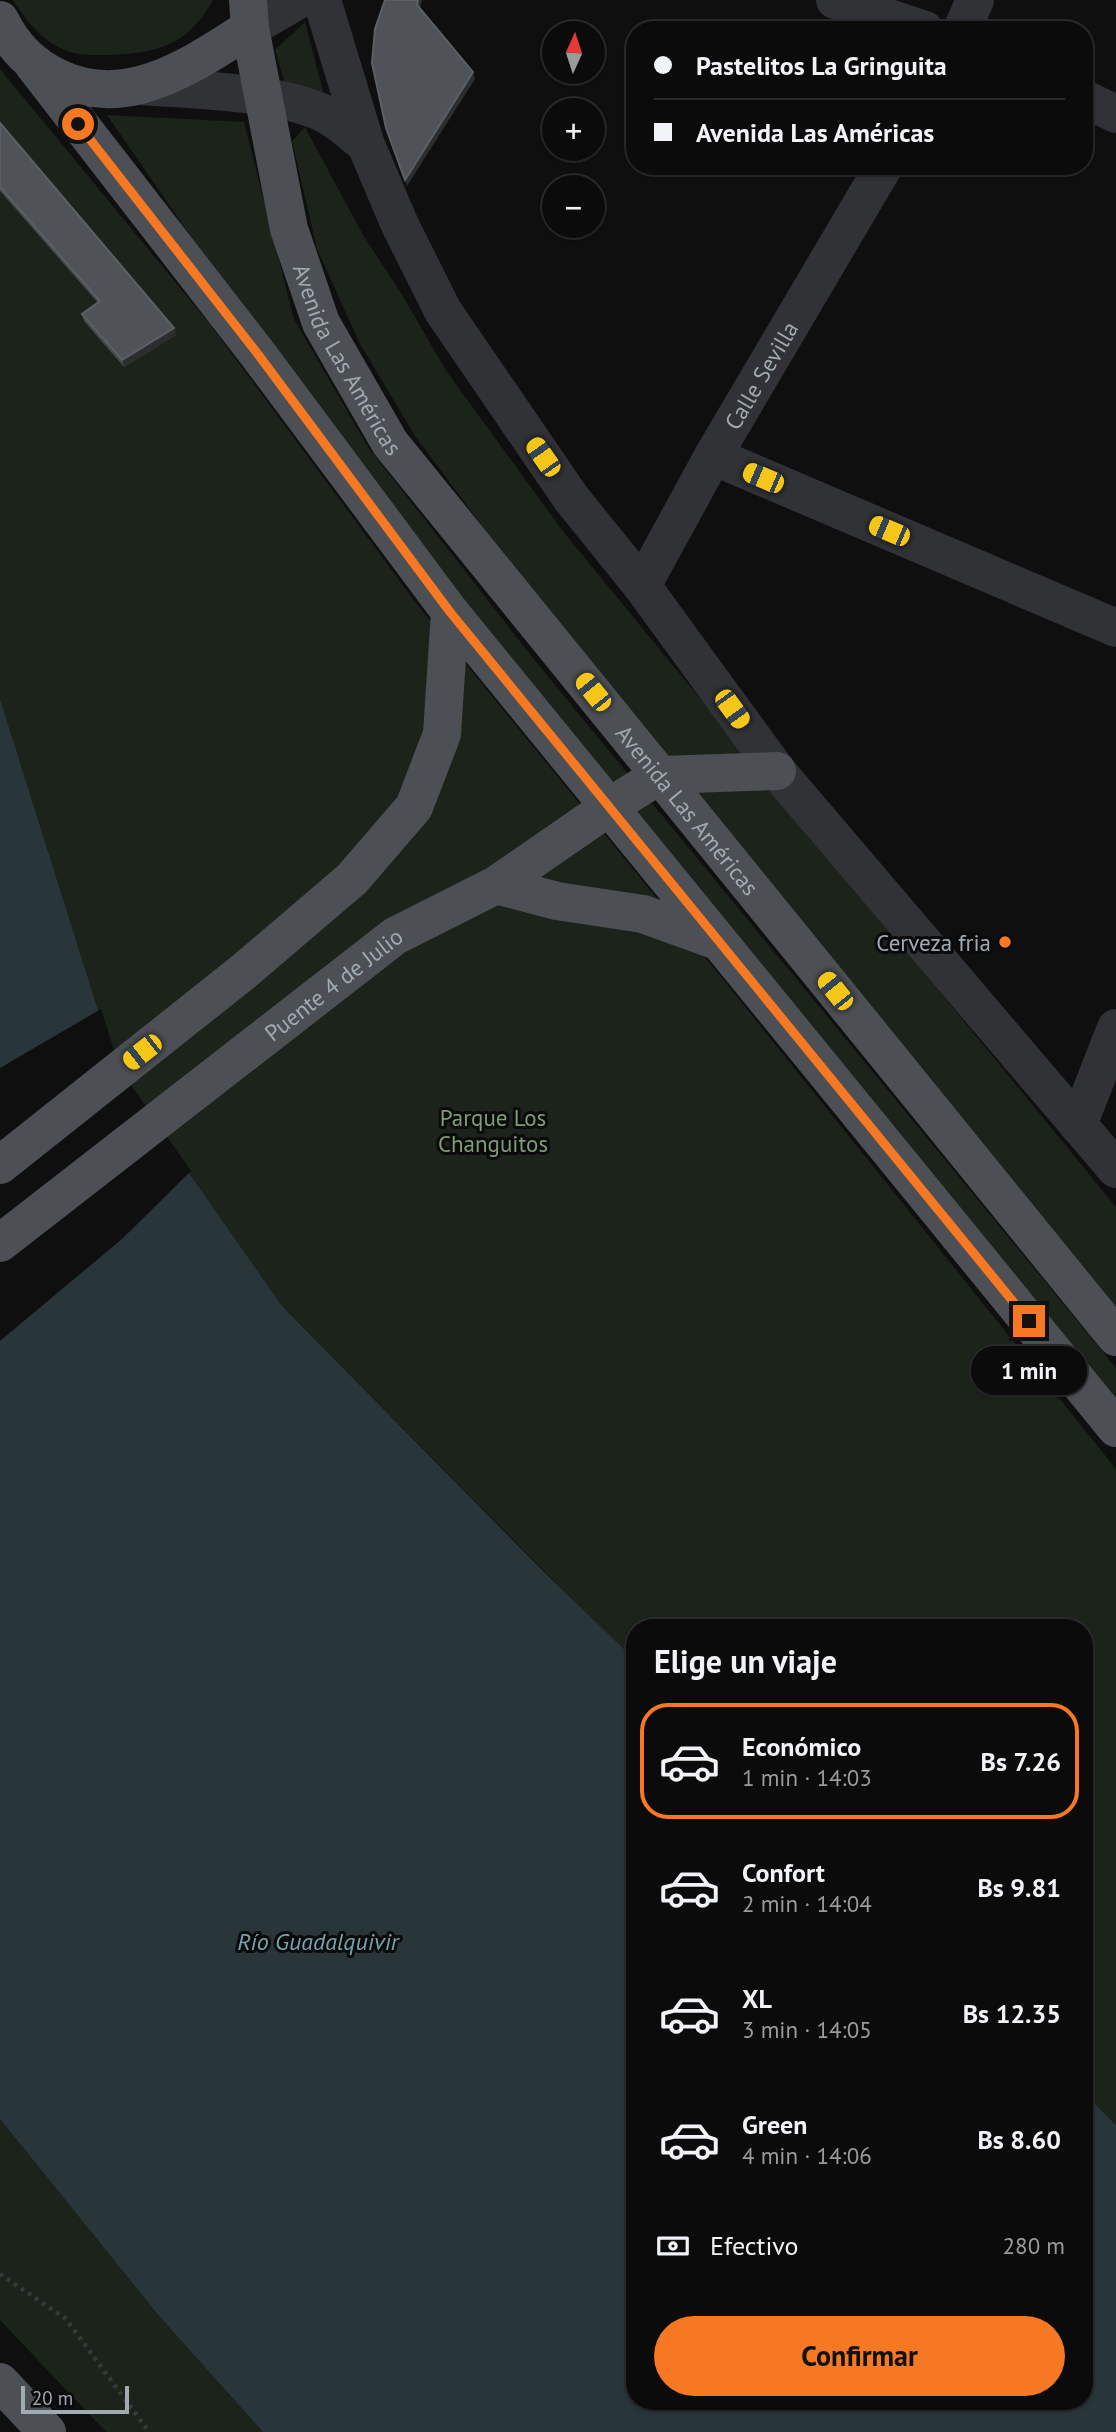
<!DOCTYPE html>
<html lang="es">
<meta charset="utf-8">
<style>
body{margin:0;font-family:"PT Sans",sans-serif;background:#141415;color:#f1f3f6;height:100vh;display:flex;flex-direction:column;font-size:26px;white-space:nowrap}
*{box-sizing:border-box;margin:0}
p{font-size:23px;color:#9a9b9d}
.icon{flex:none;width:38px;height:38px;fill:none;stroke:currentColor;stroke-width:2;stroke-linecap:round;stroke-linejoin:round}
.map{position:relative;flex:1;overflow:hidden}
.details{position:absolute;left:626px;top:1619px;width:467px;height:791px;display:flex;flex-direction:column;background:#0b0b0c;border-radius:28px;box-shadow:0 2px 5px #0004,0 0 0 2px #2b2b2d}
.details>*{flex:none}
.banner{position:absolute;left:626px;top:21px;width:467px;height:154px;border-radius:28px;box-shadow:0 2px 5px #0004,0 0 0 2px #2b2b2d;display:grid;align-content:center;height:154px;padding:0 28px;background:#0b0b0c}
.needle{width:46px;rotate:3deg}
.fabs{position:absolute;left:542px;top:21px;display:grid;gap:14px}
.fabs a{display:grid;place-items:center;width:63px;height:63px;border-radius:50%;background:#0b0b0c;box-shadow:0 2px 5px #0004,0 0 0 2px #2b2b2d;font-size:35px}
.scale{position:absolute;left:21px;bottom:18px;width:108px;box-sizing:border-box;padding-left:7px;border:4px solid #a0aab2;border-top:0;font-size:19px;line-height:24px;white-space:nowrap;color:#a0aab2;-webkit-text-stroke:5px #0a0a0b;paint-order:stroke}
.end{position:absolute;width:32px;height:32px;margin:-16px;border:9px solid #f67822;background:#111;box-shadow:0 0 0 4px #111}
.from{border-radius:50%}
.bubble{position:absolute;height:49px;border-radius:24px;background:#0b0b0c;box-shadow:0 2px 5px #0004,0 0 0 2px #2b2b2d;font-size:23px;font-weight:700;line-height:49px;text-align:center}
.car{position:absolute;width:21px;height:42px;margin:-21px -10px;border-radius:9px;box-shadow:0 0 5px 2px #0007;background:linear-gradient(#f5c518 24%,#345 0 40%,#f5c518 0 76%,#345 0 86%,#f5c518 0)}
.banner b{display:flex;align-items:center;gap:24px;height:66px;font-size:26px}
.banner b+b{border-top:2px solid #2b2b2d}
.banner i{width:18px;height:18px;background:#f1f3f6}
ul{padding:0;list-style:none}
li{display:flex;align-items:center;gap:21px;height:116px;margin:0 14px 10px;padding:0 14px;border:4px solid transparent;border-radius:28px}
li div{flex:1}
li b{display:block;font-size:26px}
li em{font-style:normal;font-weight:700}
li.on{border-color:#f67822}
li>.icon{width:63px;height:63px;stroke-width:1.5}
h2{padding:0 28px;font-size:32px;line-height:84px}
.pay{display:flex;align-items:center;gap:18px;height:77px;padding:0 28px;font-size:26px}
.pay p{margin-inline-start:auto}
.button{display:flex;gap:14px;margin-top:auto;padding:14px 28px}
.button a{flex:1;height:80px;border-radius:42px;background:#f67822;color:#111;font-size:28px;font-weight:700;line-height:80px;text-align:center}
.map>svg:first-child{display:block}
</style>
<div class="map">
<svg width="1116" height="2432" viewBox="0 0 1116 2432">
<rect width="100%" height="100%" fill="#0f0f10"/>
<!-- green -->
<path fill="#1c231b" d="M13,0H213C188,45 158,53 110,55C97,55 79,56 67,51C43,42 26,21 13,0Z
M305,22L325,99L284,81L275,50Z
M0,69L209,323L416,603L730,988L1116,1469V2125L1085,2094V1628H635V1663L282,1306L117,1070L0,699Z
M107,115L244,122L294,319L368,447L537,663L1116,1368V1407L662,854L295,387Z
M305,127L363,235L401,293L447,372L562,530L1116,1207V1313L591,672L415,436L360,344L317,249L292,141Z
M0,2119L159,2316L263,2432H106L0,2320Z"/>
<!-- water -->
<path fill="#293639" d="M0,699L117,1070L282,1306L542,1570L635,1660V2401H1085V2094L1116,2125V2432H263L159,2316L0,2119Z"/>
<!-- pier -->
<path fill="#0f0f10" d="M101,1009L120,1069L191,1171L122,1239L0,1341V1068Z"/>
<g fill="none" stroke-linecap="round" stroke-linejoin="round">
<!-- path -->
<path stroke="#363a3d" stroke-width="4.5" stroke-dasharray="3.5 5" stroke-linecap="butt" d="M0,2274L66,2319L149,2432"/>
<!-- minor -->
<g stroke="#303236" stroke-width="38">
<path d="M322,0L366,145L400,225L443,311L571,498L642,586L777,771L1116,1169"/>
<path d="M835,0L925,30"/>
<path d="M250,28L298,0"/>
<path d="M962,30L975,0"/>
<path d="M139,86C192,90 281,91 327,115C341,123 353,134 366,145"/>
<path d="M1085,99L1116,114"/>
<path d="M713,456L1116,628"/>
<path id="s1" d="M642,586L713,456L884,166"/>
<path d="M1078,1125L1116,1028"/>
</g>
<!-- major -->
<g stroke="#4c5055" stroke-width="38">
<path id="s2" d="M248,0L250,28L289,229L321,323L390,443L1116,1337"/>
<path d="M0,20C25,72 82,100 140,85C179,75 216,50 250,28"/>
<path d="M33,64L257,353L450,612L1116,1428"/>
<path d="M496,885L609,807L660,775L777,771"/>
<path d="M0,1165L243,972L352,879L414,807L442,734L450,612"/>
<path id="s3" d="M0,1243L395,936L496,885L557,901L643,914L718,941"/>
<path d="M0,2382L47,2432"/>
</g>
</g>
<!-- wall -->
<path fill="#45484c" d="M0,123L176,335L124,367L84,321L82,314L98,303L0,191Z"/>
<!-- shaded-wall -->
<path fill="#2b2d2f" d="M418,0H422L419,12L417,5Z
M473,72L475,79L407,186L405,180Z
M174,328L176,335L124,367L122,360Z"/>
<!-- building -->
<path fill="#4f5357" stroke="#5b6065" stroke-width="2" d="M385,0H418L417,5L473,72L405,180L386,128L372,63L375,29Z
M0,123L174,328L122,360L82,314L100,301L0,187Z"/>
<g fill="none" stroke-linecap="round" stroke-linejoin="round">
<!-- route -->
<path stroke="#f67822" stroke-width="9" d="M78,124L257,353L450,612L1029,1321"/>
</g>
<!-- markers -->
<circle fill="#f67822" stroke="#0a0a0b" stroke-width="2.5" cx="1005" cy="942" r="7"/>
<g text-anchor="middle" dominant-baseline="central" stroke-width="6" stroke-linejoin="round" paint-order="stroke">
<!-- street labels -->
<g font-size="23" fill="#a0aab2" stroke="#0a0a0b">
<text stroke="none"><textPath href="#s2" startOffset="376">Avenida Las Américas</textPath></text>
<text stroke="none"><textPath href="#s1" startOffset="242">Calle Sevilla</textPath></text>
<text stroke="none"><textPath href="#s2" startOffset="943">Avenida Las Américas</textPath></text>
<text stroke="none"><textPath href="#s3" startOffset="422">Puente 4 de Julio</textPath></text>
</g>
<!-- poi labels -->
<g font-size="23" fill="#a0aab2" stroke="#0a0a0b" text-anchor="end">
<text x="991" y="942">Cerveza fria</text>
</g>
<!-- park labels -->
<g font-size="23" fill="#7e9e76" stroke="#0a0a0b">
<text x="493" y="1117">Parque Los<tspan x="493" dy="26">Changuitos</tspan></text>
</g>
<!-- water labels -->
<g font-size="24" font-style="italic" fill="#75a3af" stroke="#0a0a0b">
<text x="318" y="1941">Río Guadalquivir</text>
</g>
</g>
</svg>
<div class="fabs">
<a><svg class="needle" viewBox="-14 -14 28 28"><path d="M0-13l5 13h-10z" fill="#e53935"/><path d="M0 13l5-13h-10z" fill="#9a9b9d"/></svg></a>
<a>+</a>
<a>−</a>
</div>
<div class="scale">20 m</div>
<i class="end from" style="left:78px;top:124px"></i>
<i class="end" style="left:1029px;top:1321px"></i>
<div class="bubble" style="left:971px;top:1346px;width:116px">1 min</div>
<i class="car" style="left:543px;top:457px;rotate:325deg"></i>
<i class="car" style="left:763px;top:478px;rotate:293deg"></i>
<i class="car" style="left:889px;top:531px;rotate:293deg"></i>
<i class="car" style="left:593px;top:692px;rotate:321deg"></i>
<i class="car" style="left:732px;top:709px;rotate:144deg"></i>
<i class="car" style="left:835px;top:991px;rotate:321deg"></i>
<i class="car" style="left:142px;top:1052px;rotate:232deg"></i>
<div class="banner">
<b><i class="from"></i>Pastelitos La Gringuita</b>
<b><i></i>Avenida Las Américas</b>
</div>
<section class="details">
<h2>Elige un viaje</h2>
<ul>
<li class="on"><svg class="icon" aria-label="car" viewBox="0 0 24 24"><path d="M5 17H2v-5l4-1 3-4h7l3 4 3 1v5h-3M9 17h6M6 11h13"/><circle cx="7" cy="17" r="2"/><circle cx="17" cy="17" r="2"/></svg><div><b>Económico</b><p>1 min · 14:03</p></div><em>Bs 7.26</em></li>
<li><svg class="icon" aria-label="car" viewBox="0 0 24 24"><path d="M5 17H2v-5l4-1 3-4h7l3 4 3 1v5h-3M9 17h6M6 11h13"/><circle cx="7" cy="17" r="2"/><circle cx="17" cy="17" r="2"/></svg><div><b>Confort</b><p>2 min · 14:04</p></div><em>Bs 9.81</em></li>
<li><svg class="icon" aria-label="car" viewBox="0 0 24 24"><path d="M5 17H2v-5l4-1 3-4h7l3 4 3 1v5h-3M9 17h6M6 11h13"/><circle cx="7" cy="17" r="2"/><circle cx="17" cy="17" r="2"/></svg><div><b>XL</b><p>3 min · 14:05</p></div><em>Bs 12.35</em></li>
<li><svg class="icon" aria-label="car" viewBox="0 0 24 24"><path d="M5 17H2v-5l4-1 3-4h7l3 4 3 1v5h-3M9 17h6M6 11h13"/><circle cx="7" cy="17" r="2"/><circle cx="17" cy="17" r="2"/></svg><div><b>Green</b><p>4 min · 14:06</p></div><em>Bs 8.60</em></li>
</ul>
<div class="pay"><svg class="icon" aria-label="cash" viewBox="0 0 24 24"><path d="M3 7h18v10H3z"/><circle cx="12" cy="12" r="2"/></svg>Efectivo<p>280 m</p></div>
<div class="button"><a>Confirmar</a></div>
</section>
</div>
